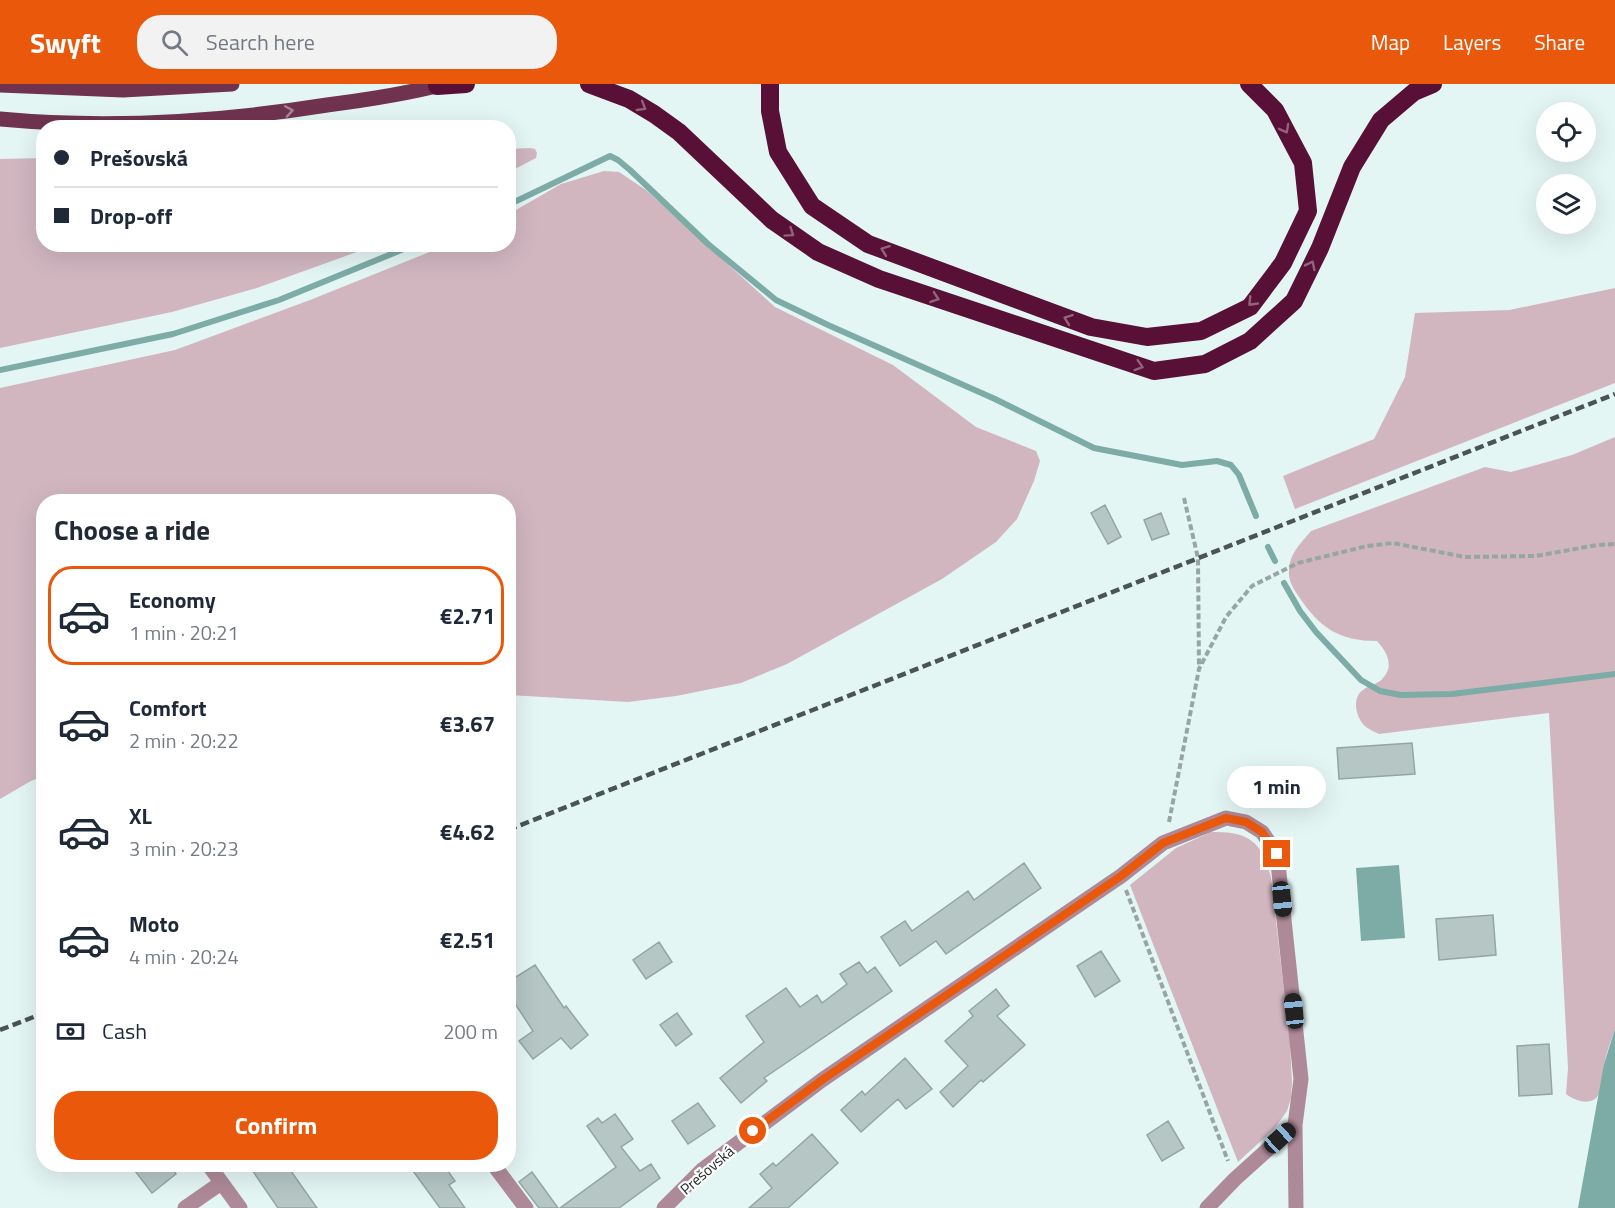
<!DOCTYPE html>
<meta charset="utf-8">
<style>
body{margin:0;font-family:"Titillium Web",sans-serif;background:#f2f2f3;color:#1f2937;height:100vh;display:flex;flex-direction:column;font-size:22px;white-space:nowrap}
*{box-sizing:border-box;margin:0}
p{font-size:20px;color:#747a83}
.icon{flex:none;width:33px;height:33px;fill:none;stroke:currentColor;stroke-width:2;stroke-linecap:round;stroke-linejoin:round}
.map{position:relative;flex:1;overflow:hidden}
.details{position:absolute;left:36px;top:410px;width:480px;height:678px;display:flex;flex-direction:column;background:#fff;border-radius:24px;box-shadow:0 6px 24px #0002}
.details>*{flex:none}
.top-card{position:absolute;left:36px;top:36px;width:480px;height:132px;border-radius:24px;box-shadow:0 6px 24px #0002;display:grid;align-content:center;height:132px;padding:0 18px;background:#fff}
.buttons{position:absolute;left:1536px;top:18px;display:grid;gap:12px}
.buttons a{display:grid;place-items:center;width:60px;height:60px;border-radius:50%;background:#fff;box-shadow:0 6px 24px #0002;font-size:30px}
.end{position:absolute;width:27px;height:27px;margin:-14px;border:8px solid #ea580c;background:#fff;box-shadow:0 0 0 3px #fff}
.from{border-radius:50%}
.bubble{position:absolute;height:42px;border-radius:21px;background:#fff;box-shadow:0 6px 24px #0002;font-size:20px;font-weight:700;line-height:42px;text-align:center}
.car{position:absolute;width:18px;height:36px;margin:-18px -9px;border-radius:8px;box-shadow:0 0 4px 2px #0007;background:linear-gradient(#222 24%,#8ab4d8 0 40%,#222 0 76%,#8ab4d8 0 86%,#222 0)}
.top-card b{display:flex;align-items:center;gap:21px;height:57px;font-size:22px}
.top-card b+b{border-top:2px solid #e0e1e3}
.top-card i{width:15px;height:15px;background:#1f2937}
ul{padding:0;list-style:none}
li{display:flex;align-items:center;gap:18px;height:99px;margin:0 12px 9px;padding:0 6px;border:3px solid transparent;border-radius:24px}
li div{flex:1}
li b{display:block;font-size:22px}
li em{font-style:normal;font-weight:700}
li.current{border-color:#ea580c}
li>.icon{width:54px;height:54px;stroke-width:1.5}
h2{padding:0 18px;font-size:27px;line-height:72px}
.pay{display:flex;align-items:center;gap:15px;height:66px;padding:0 18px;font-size:22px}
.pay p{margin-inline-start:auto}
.button{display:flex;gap:12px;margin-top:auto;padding:12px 18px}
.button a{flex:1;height:69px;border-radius:24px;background:#ea580c;color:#fff;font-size:24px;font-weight:700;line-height:69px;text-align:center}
header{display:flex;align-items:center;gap:36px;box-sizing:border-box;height:84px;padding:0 30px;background:#ea580c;color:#fff}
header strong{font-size:28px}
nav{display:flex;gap:33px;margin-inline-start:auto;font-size:21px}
.search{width:420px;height:54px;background:#f2f2f3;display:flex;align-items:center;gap:15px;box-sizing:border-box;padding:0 21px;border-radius:24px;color:#747a83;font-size:22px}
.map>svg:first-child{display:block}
</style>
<header>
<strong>Swyft</strong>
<div class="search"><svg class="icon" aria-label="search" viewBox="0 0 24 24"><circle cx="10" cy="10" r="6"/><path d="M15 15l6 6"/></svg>Search here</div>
<nav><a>Map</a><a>Layers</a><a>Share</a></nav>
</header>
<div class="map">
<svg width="1615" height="1124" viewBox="0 0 1615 1124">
<rect width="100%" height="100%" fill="#e4f6f4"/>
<!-- green -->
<path fill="#d1b6c0" d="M530,64L535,65L537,69L536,74L509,88V65Z
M43,74L44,160L376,161L257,204L172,228L0,264V75Z
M604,87L619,88L646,106L775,223L893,281L976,343L1036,367L1040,377L1034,397L1017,435L996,458L942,495L787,580L741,599L676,612L628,618L509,611L508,417H44L43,692L31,697L0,715V304L175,266L310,216L447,161L508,160L509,130L561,100Z
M1615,204V299L1295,425L1283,392L1374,355L1405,293L1415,229L1509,226Z
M1615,353V945C1611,957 1606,969 1604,981C1602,990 1603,1002 1599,1010C1592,1023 1575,1017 1566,1010L1568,984L1549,629L1379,650C1375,648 1370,646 1366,643C1356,635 1351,614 1363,606C1369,601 1379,600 1383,594C1395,581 1386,567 1377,557C1339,557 1320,544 1299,513C1294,505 1288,497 1289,487C1289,470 1301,459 1311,447L1485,383L1511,388L1572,371Z
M1211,748C1248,747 1262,757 1271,793L1290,959L1292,997L1291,1014L1287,1027L1274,1045L1238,1078L1130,801L1176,764Z"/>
<!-- water -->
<path fill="#7daba6" d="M1399,781L1405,854L1361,857L1356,784Z
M1615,945V1124H1578L1604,980Z"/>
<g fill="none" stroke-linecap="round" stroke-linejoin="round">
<!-- stream -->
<path stroke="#7daba6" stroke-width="6" d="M508,121L610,72L618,76L630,86L708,160L776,216L828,241L995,315L1094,364L1182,381L1217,377L1231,381L1239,391L1256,432
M0,286L173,250L279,216L416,160
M1268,463L1275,477
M1284,499L1300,527L1316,548L1361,596L1380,607L1401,611L1452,610L1615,590"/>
</g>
<!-- building -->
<path fill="#b5c6c4" stroke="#94a5a3" stroke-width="1.5" d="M1105,421L1121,453L1108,460L1091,429Z
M1161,429L1169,450L1152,456L1144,436Z
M1412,659L1415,690L1339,695L1337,664Z
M1024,779L1041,804L946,870L936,857L900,882L881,853L905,837L912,847L968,807L974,816Z
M1493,831L1496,871L1439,876L1436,835Z
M659,858L672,878L646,895L633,876Z
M1101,867L1120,897L1095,913L1077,882Z
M859,878L867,889L875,883L892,907L764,994L767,997L741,1019L720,994L764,958L746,932L786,904L800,923L817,911L822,919L847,900L840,890Z
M535,881L564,924L566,922L588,951L571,965L561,954L533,975L519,957L533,947L508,909V898Z
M996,905L1009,922L997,932L1025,961L983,998L981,996L953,1023L940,1008L968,982L945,957L973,932L969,927Z
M677,929L692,950L676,962L660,941Z
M1549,960L1552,1010L1519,1012L1517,962Z
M905,974L932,1005L906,1025L898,1015L861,1048L841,1026L862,1007L865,1011Z
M698,1019L715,1042L688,1060L672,1037Z
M615,1030L633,1055L621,1063L640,1087L651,1080L660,1094L619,1124H560L616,1083L587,1042L598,1034L602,1039Z
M1168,1037L1184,1064L1162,1077L1147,1051Z
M812,1050L838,1079L788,1124H749L772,1104L760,1090L773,1079L776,1082Z
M144,1080H168L176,1090L152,1109L135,1087Z
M248,1080H286L317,1124H278Z
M408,1080H443L455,1097L449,1101L465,1124H440Z
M532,1088L558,1124H539L519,1098Z"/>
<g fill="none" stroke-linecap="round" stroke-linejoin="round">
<!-- path -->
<path stroke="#97a5a3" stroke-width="4" stroke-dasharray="6 3" stroke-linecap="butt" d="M1184,414L1198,474L1199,583
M1169,738L1199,585L1226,533L1252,502L1298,479L1367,462L1393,459L1465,473L1536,472L1597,461L1615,460
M1126,806L1228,1077"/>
<!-- minor -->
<path stroke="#ae8997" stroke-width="15" d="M208,1080L240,1124
M493,1080L526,1124
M185,1124L221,1099
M664,1124L702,1086L822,996L1121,792L1163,759L1226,734L1246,738L1262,748L1277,770L1301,995L1295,1041L1296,1124
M1207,1124L1235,1095L1295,1041"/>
<!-- major -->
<path stroke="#70334f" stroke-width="15" d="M0,1L123,6L232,0
M0,35C108,45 220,38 327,21C366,16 406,10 444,0"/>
<!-- highway -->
<path stroke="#581036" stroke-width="18" d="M589,0L629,15L654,30L679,48L772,136L818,168L879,195L1154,287L1205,280L1250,257L1294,217L1320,164L1352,83L1381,36L1414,8L1433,0
M770,0V27L778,68L812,122L868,160L1091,243L1147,253L1201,247L1250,223L1283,179L1308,127L1303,79L1275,26L1249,0
M437,2L466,0"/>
<!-- rail -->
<path stroke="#4a5453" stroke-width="4.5" stroke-dasharray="9 4.5" stroke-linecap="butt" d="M508,746L1615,310
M0,946L44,929"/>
</g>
<!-- one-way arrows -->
<defs><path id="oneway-chevron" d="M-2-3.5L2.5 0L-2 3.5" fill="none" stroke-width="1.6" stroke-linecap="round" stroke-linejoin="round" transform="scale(1.5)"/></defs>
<g stroke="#92637c">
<use href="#oneway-chevron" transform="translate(642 23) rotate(31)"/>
<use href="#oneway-chevron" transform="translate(1285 45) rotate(62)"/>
<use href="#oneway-chevron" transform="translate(790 149) rotate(35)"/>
<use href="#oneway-chevron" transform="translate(885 166) rotate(-159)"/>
<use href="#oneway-chevron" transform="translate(1311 181) rotate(-64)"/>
<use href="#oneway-chevron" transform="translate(935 214) rotate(19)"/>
<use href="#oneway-chevron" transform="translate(1252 218) rotate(134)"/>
<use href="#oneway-chevron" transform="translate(1068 235) rotate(-160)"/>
<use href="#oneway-chevron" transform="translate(1139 282) rotate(17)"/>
</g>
<use stroke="#a98495" href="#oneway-chevron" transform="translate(289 27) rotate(-9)"/>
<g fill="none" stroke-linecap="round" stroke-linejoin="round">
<!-- route -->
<path stroke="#ea580c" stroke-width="8" d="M753,1047L822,996L1121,792L1163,759L1226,734L1246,738L1262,748L1277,770"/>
</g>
<g text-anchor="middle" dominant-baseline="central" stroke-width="4.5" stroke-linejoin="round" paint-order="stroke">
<!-- street labels -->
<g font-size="15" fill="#1b2221" stroke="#fefefe">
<text transform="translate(707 1086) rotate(-41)">Prešovská</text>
</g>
</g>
</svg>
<div class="buttons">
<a><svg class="icon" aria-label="locate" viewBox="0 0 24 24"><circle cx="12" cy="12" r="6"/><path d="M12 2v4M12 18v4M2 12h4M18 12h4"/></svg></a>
<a><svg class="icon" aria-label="layers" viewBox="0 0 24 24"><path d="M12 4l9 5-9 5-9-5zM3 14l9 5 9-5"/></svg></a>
</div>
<i class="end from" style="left:753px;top:1047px"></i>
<i class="end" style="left:1277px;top:770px"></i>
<div class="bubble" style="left:1227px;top:682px;width:99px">1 min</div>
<i class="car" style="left:1282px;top:815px;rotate:174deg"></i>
<i class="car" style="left:1294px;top:927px;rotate:354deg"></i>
<i class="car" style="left:1280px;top:1054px;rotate:48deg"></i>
<div class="top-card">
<b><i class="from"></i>Prešovská</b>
<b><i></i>Drop-off</b>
</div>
<section class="details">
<h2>Choose a ride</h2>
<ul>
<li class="current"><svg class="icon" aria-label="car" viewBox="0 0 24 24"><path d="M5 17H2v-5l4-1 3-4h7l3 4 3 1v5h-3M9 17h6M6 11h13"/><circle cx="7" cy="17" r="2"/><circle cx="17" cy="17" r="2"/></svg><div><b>Economy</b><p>1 min · 20:21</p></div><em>€2.71</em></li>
<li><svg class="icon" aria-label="car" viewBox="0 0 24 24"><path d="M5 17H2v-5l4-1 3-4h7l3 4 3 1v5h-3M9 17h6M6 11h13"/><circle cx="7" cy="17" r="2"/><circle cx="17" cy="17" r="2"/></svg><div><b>Comfort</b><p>2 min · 20:22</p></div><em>€3.67</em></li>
<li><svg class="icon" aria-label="car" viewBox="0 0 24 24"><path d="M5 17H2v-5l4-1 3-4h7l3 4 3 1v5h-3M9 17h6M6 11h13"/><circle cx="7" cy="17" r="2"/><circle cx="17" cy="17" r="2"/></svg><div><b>XL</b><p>3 min · 20:23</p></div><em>€4.62</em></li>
<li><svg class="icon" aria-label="car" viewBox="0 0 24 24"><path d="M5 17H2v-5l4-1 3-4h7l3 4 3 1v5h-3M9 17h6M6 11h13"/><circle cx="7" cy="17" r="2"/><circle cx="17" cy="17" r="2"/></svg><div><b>Moto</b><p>4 min · 20:24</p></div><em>€2.51</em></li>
</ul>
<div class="pay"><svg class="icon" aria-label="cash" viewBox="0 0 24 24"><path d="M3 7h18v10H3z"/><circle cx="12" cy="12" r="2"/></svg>Cash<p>200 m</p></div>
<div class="button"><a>Confirm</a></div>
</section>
</div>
